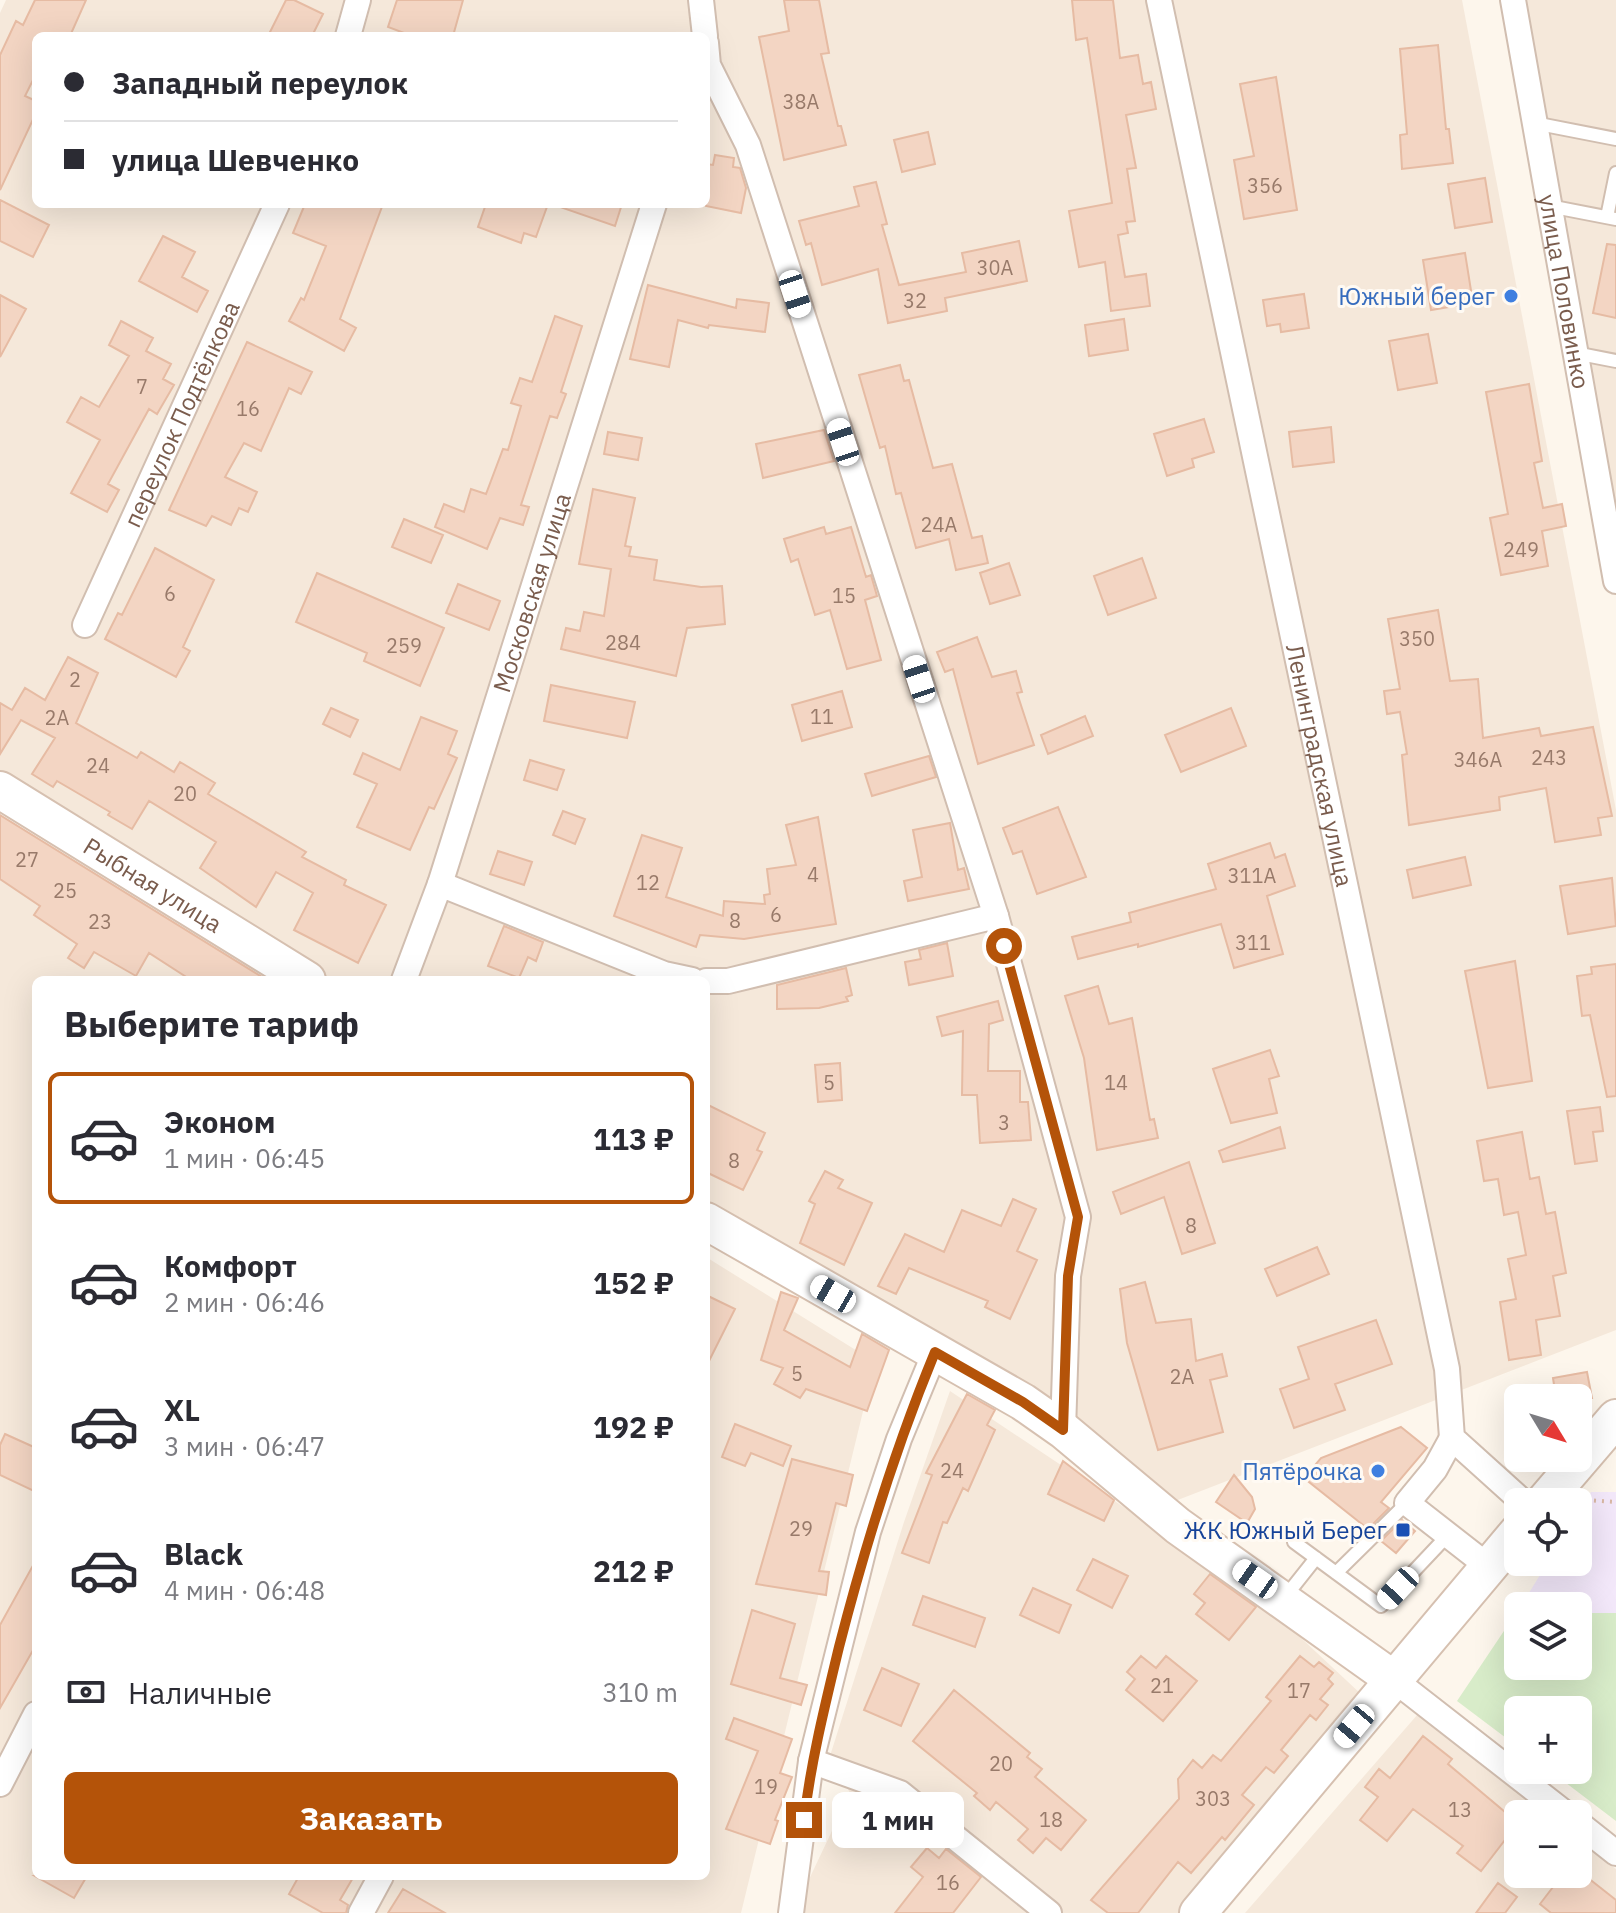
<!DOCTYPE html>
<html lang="ru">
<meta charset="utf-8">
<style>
body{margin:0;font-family:"IBM Plex Sans",sans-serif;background:#f2f2f3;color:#2b2b33;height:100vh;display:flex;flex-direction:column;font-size:30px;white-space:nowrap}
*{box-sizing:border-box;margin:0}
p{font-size:26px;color:#7c7c81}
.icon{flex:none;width:44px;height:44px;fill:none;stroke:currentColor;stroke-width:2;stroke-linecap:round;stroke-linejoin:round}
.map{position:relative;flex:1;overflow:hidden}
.panel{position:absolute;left:32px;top:976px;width:678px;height:904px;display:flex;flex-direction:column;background:#fff;border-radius:12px;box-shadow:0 8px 32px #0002}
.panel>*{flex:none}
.hud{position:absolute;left:32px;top:32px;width:678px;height:176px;border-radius:12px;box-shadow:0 8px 32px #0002;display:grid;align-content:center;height:176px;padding:0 32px;background:#fff}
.needle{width:52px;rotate:128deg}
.controls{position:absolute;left:1504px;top:1384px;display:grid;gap:16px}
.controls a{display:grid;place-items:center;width:88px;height:88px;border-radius:12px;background:#fff;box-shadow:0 8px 32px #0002;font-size:40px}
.end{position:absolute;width:36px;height:36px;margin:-18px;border:10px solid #b45309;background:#fff;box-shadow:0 0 0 4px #fff}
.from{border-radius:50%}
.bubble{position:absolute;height:56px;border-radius:12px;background:#fff;box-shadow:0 8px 32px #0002;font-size:26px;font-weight:800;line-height:56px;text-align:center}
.car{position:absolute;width:24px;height:48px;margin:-24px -12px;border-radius:10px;box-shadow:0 0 6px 2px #0007;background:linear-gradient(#fff 24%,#345 0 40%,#fff 0 76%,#345 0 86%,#fff 0)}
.hud b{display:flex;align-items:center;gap:28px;height:76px;font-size:30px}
.hud b+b{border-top:2px solid #e1e1e2}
.hud i{width:20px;height:20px;background:#2b2b33}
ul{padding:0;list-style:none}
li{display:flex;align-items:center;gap:24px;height:132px;margin:0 16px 12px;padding:0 16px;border:4px solid transparent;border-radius:12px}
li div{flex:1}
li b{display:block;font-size:30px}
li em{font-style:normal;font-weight:800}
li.current{border-color:#b45309}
li>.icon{width:72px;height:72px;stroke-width:1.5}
h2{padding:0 32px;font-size:36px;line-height:96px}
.pay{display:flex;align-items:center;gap:20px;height:88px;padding:0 32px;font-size:30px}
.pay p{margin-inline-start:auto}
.button{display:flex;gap:16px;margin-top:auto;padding:16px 32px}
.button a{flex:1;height:92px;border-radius:12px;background:#b45309;color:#fff;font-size:32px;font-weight:800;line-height:92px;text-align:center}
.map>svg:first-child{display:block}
</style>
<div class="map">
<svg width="1616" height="1913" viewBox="0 0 1616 1913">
<rect width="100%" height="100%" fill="#fdf6ec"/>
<!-- residential -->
<path fill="#f5e8da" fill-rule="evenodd" d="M6,0H1462L1616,810V1330L1170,1503L706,1215V980H328L0,776V13ZM36,36H706V204H36Z
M1526,0H1616V512Z
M0,822L256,980H36V1876H706V1257L875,1362L741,1913H0Z
M950,1391L1254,1594L1362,1695L1179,1913H793L850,1793L830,1756L904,1522Z
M1418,1714L1545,1814H1518V1874H1578V1840L1616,1869V1913H1245Z"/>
<!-- education -->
<path fill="#f3e8fa" d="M1591,1492H1616V1613H1578V1606H1521L1548,1562H1578V1513Z"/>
<!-- green -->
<path fill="#d8ecc9" d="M1516,1613L1518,1666H1578V1613H1616V1821L1549,1770H1578V1710H1518V1747L1457,1701Z"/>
<!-- building -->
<path fill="#f3d5c3" stroke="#e6bba3" stroke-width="2" d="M35,0H86L70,36H36V74L25,96L36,101V113L0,190V55L16,21L23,25Z
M286,0H294L323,14L312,36H268Z
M397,0H463L453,36H412L388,27Z
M784,0H819L829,53L821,54L838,126H841L846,145L784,160L759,37L789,31Z
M1072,0H1113L1120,58L1138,55L1143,84L1151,82L1156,109L1126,115L1136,168L1127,169L1135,221L1126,222L1128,233L1118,235L1125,277L1146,274L1150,306L1111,311L1105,262L1079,267L1069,211L1112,203L1087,38L1076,40Z
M1438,45L1446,129H1449L1453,163L1402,169L1400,135L1407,134L1400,49Z
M1276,77L1297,210L1244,219L1234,160L1254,156L1240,84Z
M928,132L935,164L902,172L894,140Z
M715,155L734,158L733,167L740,168L746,188L741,213L706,206V164L713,165Z
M1485,178L1492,222L1455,228L1448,184Z
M876,182L887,224L882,225L899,285L966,272L962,253L1019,241L1027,281L945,298L947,311L888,323L878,269L822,285L811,243L806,245L799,221L859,206L854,187Z
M0,200L49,225L33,257L0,241Z
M305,204H383L340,319L356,328L344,351L289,321L301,298L304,300L326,246L293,233Z
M486,204H548L536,237L524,233L521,243L478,227Z
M561,204H622L615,226L560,207Z
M163,236L195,252L182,277L208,291L197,312L139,281Z
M1607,244L1616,245V318L1593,313Z
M1465,253L1473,303L1431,310L1423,260Z
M648,285L736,308L737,299L769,303L765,332L709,325L708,328L678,320L669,367L630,359Z
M1304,294L1309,328L1281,332L1280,324L1267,326L1263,300Z
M0,295L26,309L0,357Z
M555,316L582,326L561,392L566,394L557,418L550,416L521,505L529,507L523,525L500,518L487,549L435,527L444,504L464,512L471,489L486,494L503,449L508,450L521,406L511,403L520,378L532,382Z
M1124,319L1128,350L1089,356L1085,325Z
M121,321L153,338L146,351L171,364L163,379L174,385L157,414L149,409L108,484L119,490L107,512L71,493L100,440L67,422L81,397L99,407L129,356L109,345Z
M1428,334L1437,383L1398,390L1389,341Z
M247,342L312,372L301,394L289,388L261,451L244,443L225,477L257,492L248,512L239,508L231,525L212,516L206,526L169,510Z
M900,365L904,381L909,380L933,468L952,464L972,538L982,536L988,563L956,570L949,539L916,548L901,493L896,494L885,446L880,448L859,375Z
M1529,384L1542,461L1534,463L1543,508L1562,504L1566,526L1542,531L1548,566L1501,575L1490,518L1508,514L1486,392Z
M1204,419L1214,452L1192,459L1194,467L1167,476L1154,434Z
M1331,427L1334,462L1293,467L1289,432Z
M824,430L834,461L763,478L756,444Z
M608,432L642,438L638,460L604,454Z
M593,489L635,498L625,546L631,547L629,556L657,560L654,580L701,587L722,586L725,624L687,628L676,676L561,649L566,628L580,631L584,612L604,616L611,569L579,564Z
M404,519L443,535L431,563L392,547Z
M824,527L826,534L851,527L866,577L871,575L877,596L865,600L881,660L847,669L830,610L815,615L798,559L791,562L784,539Z
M155,548L214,580L183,647L190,651L176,677L105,639L118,613L122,615Z
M1142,558L1156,598L1108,615L1094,576Z
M1009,563L1020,595L990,604L980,573Z
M317,573L444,628L420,686L364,661L367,653L296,622Z
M458,584L500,601L489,630L446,613Z
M1438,610L1450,681L1478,679L1483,738L1539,728L1541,736L1593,727L1612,816L1598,818L1601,835L1555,842L1546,788L1499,797L1500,810L1409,825L1402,755L1407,754L1400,712L1387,714L1384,691L1400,689L1388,619Z
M977,637L992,677L1016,671L1022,692L1017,693L1034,745L978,764L953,669L945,672L937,652Z
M68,657L98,673L76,723L137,758L141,752L174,772L180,762L215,783L208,794L306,852L302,857L346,880L344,885L386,905L358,963L294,930L313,893L276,872L256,907L200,868L216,842L149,801L132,829L108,815L110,812L57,781L53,787L32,774L55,738L21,720L0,754V703L12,710L25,688L45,700Z
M551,685L635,702L627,738L544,721Z
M842,691L852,727L802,741L792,705Z
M331,708L358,720L350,737L323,724Z
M1231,708L1246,746L1181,772L1165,735Z
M1085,716L1093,736L1048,754L1041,735Z
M421,717L457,731L448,754L457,758L434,809L429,807L410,850L357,827L377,784L354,774L363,753L400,770Z
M929,756L936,777L872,796L865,774Z
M530,760L564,770L557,790L524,780Z
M1058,807L1086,877L1037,894L1022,851L1013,854L1003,828Z
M563,811L585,819L575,844L553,835Z
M0,815L267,980H191L149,953L136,976L94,952L84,968L68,958L77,944L34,915L40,906L0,879Z
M818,817L836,924L744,939L700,935L696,947L614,916L642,835L682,848L666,897L723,916L724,901L765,904L764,895L770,894L767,869L796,865L786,825Z
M950,823L958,870L964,868L969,889L908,901L904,881L922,877L913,830Z
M1270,843L1275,858L1285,854L1295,886L1267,896L1283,954L1234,968L1221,924L1138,947V944L1078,959L1072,937L1131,922L1129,913L1216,889L1208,864Z
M498,851L532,862L524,885L490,874Z
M1465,857L1471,885L1413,898L1407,870Z
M1612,878L1616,926L1568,934L1560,886Z
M504,926L543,942L536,961L528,957L519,978L488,966Z
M947,943L953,976L909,985L905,962L921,959L919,950Z
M1515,961L1532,1081L1488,1088L1465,971Z
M1616,964V1096L1607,1097L1590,1015L1582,1016L1577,976L1592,974L1591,967Z
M846,968L852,995L846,997L848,1001L819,1008L777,1009V985Z
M1098,986L1109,1024L1132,1018L1150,1120L1154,1119L1158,1138L1097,1150L1084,1058L1065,996Z
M998,1001L1003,1020L989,1024L988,1071H1020V1102H1028L1031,1140L980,1143L977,1095H962L963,1031L942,1036L937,1017Z
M1270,1050L1279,1076L1269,1079L1277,1113L1231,1123L1213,1069Z
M840,1063L842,1100L818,1102L815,1065Z
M706,1104L765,1133L757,1150L762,1152L743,1190L706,1172Z
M1600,1107L1603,1131L1593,1132L1597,1161L1575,1164L1567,1111Z
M1280,1127L1285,1148L1223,1162L1219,1151Z
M1522,1132L1530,1179L1539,1177L1546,1214L1555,1212L1566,1273L1553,1276L1560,1316L1536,1320L1541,1355L1509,1360L1500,1302L1516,1299L1508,1259L1526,1255L1518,1212L1504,1215L1498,1179L1484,1181L1477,1141Z
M1189,1162L1215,1243L1182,1254L1164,1197L1121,1214L1113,1192Z
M825,1171L843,1180L838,1188L872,1203L844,1265L800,1243L815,1204L809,1201Z
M1013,1199L1036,1209L1017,1251L1037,1260L1010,1319L985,1307L988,1301L909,1268L896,1294L878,1286L905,1234L944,1252L962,1210L1001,1226Z
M1317,1247L1329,1274L1277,1296L1265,1269Z
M1145,1282L1156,1323L1191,1319L1196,1361L1222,1354L1227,1376L1210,1380L1223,1432L1158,1450L1127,1343L1120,1289Z
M781,1292L798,1298L784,1330L850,1367L862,1334L889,1350L867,1411L806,1389L800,1398L774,1384L783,1368L761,1360Z
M706,1295L735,1309L706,1367Z
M1376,1320L1392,1364L1335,1384L1345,1410L1294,1428L1280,1389L1309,1379L1298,1347Z
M1587,1372L1592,1398H1556L1553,1378Z
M967,1394L995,1410L987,1425L995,1430L968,1491L963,1488L947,1523L943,1522L929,1563L902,1553L932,1475L926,1473Z
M735,1424L791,1446L783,1466L751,1453L745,1466L722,1457Z
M1401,1427L1427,1448L1381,1502L1389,1508L1368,1529L1304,1478L1321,1458Z
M5,1434L36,1448V1492L0,1475V1445Z
M792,1459L853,1475L846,1506L836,1503L819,1571L829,1572L826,1595L756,1584Z
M1063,1461L1114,1500L1104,1521L1048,1494Z
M1234,1475L1252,1497L1255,1509L1247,1523L1216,1502Z
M1402,1520L1415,1531L1396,1553L1381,1541Z
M1093,1559L1128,1576L1112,1608L1077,1590Z
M36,1560V1645L0,1708V1625Z
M1210,1574L1256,1607L1229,1640L1196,1614L1205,1603L1194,1594Z
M1033,1588L1071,1605L1059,1633L1020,1615Z
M923,1596L985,1618L975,1647L913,1625Z
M752,1610L795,1624L780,1678L807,1685L801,1705L731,1684Z
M1141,1656L1156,1668L1166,1656L1197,1681L1163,1721L1126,1690L1135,1679L1127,1672Z
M1300,1656L1314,1667L1319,1662L1333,1673L1328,1679L1333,1684L1320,1699L1328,1705L1316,1720L1310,1715L1281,1750L1288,1756L1274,1773L1266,1767L1242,1795L1254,1805L1225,1840L1222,1837L1191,1873L1178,1862L1138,1913H1108L1091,1900L1179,1799L1178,1779L1193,1760L1202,1768L1213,1755L1221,1761L1271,1701L1266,1697Z
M882,1668L919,1684L901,1726L864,1710Z
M954,1690L1030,1753L1027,1757L1042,1769L1035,1777L1086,1820L1061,1850L1046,1838L1033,1853L1018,1840L1028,1829L996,1802L990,1810L974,1796L977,1793L913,1741Z
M734,1718L792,1739L780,1773L792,1777L775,1820L778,1821L770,1844L726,1829L758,1751L726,1739Z
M1423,1736L1452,1759L1448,1764L1518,1823L1481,1871L1457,1853L1463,1846L1413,1809L1387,1841L1360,1820L1378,1797L1365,1787L1379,1769L1390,1778Z
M927,1848L939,1858L946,1849L981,1877L953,1913H895L923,1877L911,1867Z
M1563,1874H1583L1616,1900V1913H1551L1540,1904Z
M35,1876H87L74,1898Z
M299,1876H354L340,1900L348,1905L346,1913H323L289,1894Z
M1498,1883L1517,1897L1505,1913H1476Z
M403,1889L445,1913H388Z"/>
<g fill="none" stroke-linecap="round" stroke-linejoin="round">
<defs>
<path id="lane" d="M1534,123L1616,139
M1549,206L1616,219
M1607,217L1616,173
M1575,353L1616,361
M1294,1542L1381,1606L1448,1535
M1336,1573L1407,1503
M1285,1597L1316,1558"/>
<g id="street">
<path d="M701,0L705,36"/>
<path id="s1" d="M1159,0L1447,1369L1452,1438L1523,1502"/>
<path id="s2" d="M1513,0L1616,581"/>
<path d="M348,36L358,0"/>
<path d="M706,43L708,65L748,145L996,916L1078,1217L1068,1276L1063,1430"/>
<path id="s3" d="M85,625L277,204"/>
<path d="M440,884L664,974L692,980"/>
<path id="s4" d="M404,980L440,884L654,204"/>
<path d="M706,981H728L996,916"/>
<path d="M1452,1438L1435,1469L1407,1503L1489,1567"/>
<path d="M1393,1679L1566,1814"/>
<path d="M811,1761L900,1793L1049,1913"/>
<path d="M0,1784L36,1714"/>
<path d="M1578,1823L1616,1853"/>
<path d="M361,1913L381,1876"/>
<path d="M791,1913L811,1761L868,1532L899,1439L935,1352"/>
</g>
<g id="secondary">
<path id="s5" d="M0,790L307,980"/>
<path d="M706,1221L1023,1402L1063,1430L1178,1526L1393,1679"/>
<path d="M1544,1502L1616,1418"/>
<path d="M1198,1913L1518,1532"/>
</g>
</defs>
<!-- lane casing -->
<use href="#lane" stroke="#d1beb0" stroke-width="16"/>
<!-- street casing -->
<use href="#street" stroke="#d1beb0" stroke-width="28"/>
<!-- secondary casing -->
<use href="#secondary" stroke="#d6c0b0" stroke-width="40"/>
<!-- path -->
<path stroke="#d9b8a5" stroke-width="4" stroke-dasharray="2 6" stroke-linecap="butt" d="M1586,1500L1616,1502"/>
<!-- lane -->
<use href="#lane" stroke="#fff" stroke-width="12"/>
<!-- street -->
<use href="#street" stroke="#fff" stroke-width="24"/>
<!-- secondary -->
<use href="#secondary" stroke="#fff" stroke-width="36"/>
</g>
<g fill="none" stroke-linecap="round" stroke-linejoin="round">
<!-- route -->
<path stroke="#b45309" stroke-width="10" d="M804,1820C811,1761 825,1705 839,1647C865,1546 895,1449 935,1352L1023,1402L1063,1430L1068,1276L1078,1217L1004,946"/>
</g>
<!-- markers -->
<g fill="#3f7fe0" stroke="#fffaf3" stroke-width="3">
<circle cx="1511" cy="296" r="8"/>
<circle cx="1378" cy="1471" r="8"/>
</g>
<rect fill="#1a4fb4" stroke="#fffaf3" stroke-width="3" x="1395" y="1522" width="16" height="16" rx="4"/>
<g text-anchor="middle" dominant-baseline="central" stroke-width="6" stroke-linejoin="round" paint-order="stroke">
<!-- number labels -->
<g font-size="20" fill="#987a6a">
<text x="801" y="101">38А</text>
<text x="1265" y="185">356</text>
<text x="995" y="267">30А</text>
<text x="915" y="300">32</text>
<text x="142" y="386">7</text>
<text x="248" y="408">16</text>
<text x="939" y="524">24А</text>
<text x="1521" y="549">249</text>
<text x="170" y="593">6</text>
<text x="844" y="595">15</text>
<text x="1417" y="638">350</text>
<text x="623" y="642">284</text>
<text x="404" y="645">259</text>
<text x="75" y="679">2</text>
<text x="822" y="716">11</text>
<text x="57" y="717">2А</text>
<text x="1549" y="757">243</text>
<text x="1478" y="759">346А</text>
<text x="98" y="765">24</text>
<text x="185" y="793">20</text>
<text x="27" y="859">27</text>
<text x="813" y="874">4</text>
<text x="1252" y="875">311А</text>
<text x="648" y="882">12</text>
<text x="65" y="890">25</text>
<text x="776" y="914">6</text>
<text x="735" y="920">8</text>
<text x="100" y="921">23</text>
<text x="1253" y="942">311</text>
<text x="829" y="1082">5</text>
<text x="1116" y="1082">14</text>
<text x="1004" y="1122">3</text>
<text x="734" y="1160">8</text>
<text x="1191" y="1225">8</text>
<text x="797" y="1373">5</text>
<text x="1182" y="1376">2А</text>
<text x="952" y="1470">24</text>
<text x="801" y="1528">29</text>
<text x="1162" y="1685">21</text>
<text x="1299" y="1690">17</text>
<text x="1001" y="1763">20</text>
<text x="766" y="1786">19</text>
<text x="1213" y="1798">303</text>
<text x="1460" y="1809">13</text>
<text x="1051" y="1819">18</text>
<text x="948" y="1882">16</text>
</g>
<!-- street labels -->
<g font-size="24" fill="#7a5c4d" stroke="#fffaf3">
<text stroke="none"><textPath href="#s2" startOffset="296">улица Половинко</textPath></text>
<text stroke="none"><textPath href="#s3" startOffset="232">переулок Подтёлкова</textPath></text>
<text stroke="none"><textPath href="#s4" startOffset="408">Московская улица</textPath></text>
<text stroke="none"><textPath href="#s1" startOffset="782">Ленинградская улица</textPath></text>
<text stroke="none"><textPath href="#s5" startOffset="180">Рыбная улица</textPath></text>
</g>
<!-- shop labels -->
<g font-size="24" fill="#366cbe" stroke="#fffaf3" text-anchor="end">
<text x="1495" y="296">Южный берег</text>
<text x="1362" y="1471">Пятёрочка</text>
</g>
<!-- transit labels -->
<g font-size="24" fill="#164399" stroke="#fffaf3" text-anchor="end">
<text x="1387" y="1530">ЖК Южный Берег</text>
</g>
</g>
</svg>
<div class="controls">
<a><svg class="needle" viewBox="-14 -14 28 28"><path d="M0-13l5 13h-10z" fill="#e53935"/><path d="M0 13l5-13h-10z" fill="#7c7c81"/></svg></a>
<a><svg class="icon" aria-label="locate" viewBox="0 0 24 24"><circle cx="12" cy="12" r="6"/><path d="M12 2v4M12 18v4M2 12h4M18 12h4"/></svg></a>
<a><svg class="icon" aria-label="layers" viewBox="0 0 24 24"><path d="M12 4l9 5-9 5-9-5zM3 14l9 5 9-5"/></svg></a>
<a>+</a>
<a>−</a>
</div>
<i class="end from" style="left:1004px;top:946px"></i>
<i class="end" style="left:804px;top:1820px"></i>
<div class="bubble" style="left:832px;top:1792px;width:132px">1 мин</div>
<i class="car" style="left:795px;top:294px;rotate:162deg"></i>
<i class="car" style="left:843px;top:442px;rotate:342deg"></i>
<i class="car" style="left:919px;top:679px;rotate:342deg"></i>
<i class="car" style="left:833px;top:1294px;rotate:300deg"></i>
<i class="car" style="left:1255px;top:1579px;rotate:305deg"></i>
<i class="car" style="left:1398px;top:1588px;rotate:223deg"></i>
<i class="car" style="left:1354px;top:1726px;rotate:220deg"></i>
<div class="hud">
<b><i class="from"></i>Западный переулок</b>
<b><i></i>улица Шевченко</b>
</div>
<section class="panel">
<h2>Выберите тариф</h2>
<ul>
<li class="current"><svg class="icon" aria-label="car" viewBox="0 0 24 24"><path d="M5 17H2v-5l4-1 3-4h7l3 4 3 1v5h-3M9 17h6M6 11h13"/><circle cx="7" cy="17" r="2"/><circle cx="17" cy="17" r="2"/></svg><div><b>Эконом</b><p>1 мин · 06:45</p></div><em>113 ₽</em></li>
<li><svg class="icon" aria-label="car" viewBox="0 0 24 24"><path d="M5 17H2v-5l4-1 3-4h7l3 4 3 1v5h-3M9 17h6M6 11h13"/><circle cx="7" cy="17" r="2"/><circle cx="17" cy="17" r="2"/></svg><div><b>Комфорт</b><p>2 мин · 06:46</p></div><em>152 ₽</em></li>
<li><svg class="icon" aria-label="car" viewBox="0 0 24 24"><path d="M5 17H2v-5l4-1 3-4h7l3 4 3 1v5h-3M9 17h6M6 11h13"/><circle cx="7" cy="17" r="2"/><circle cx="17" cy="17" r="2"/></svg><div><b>XL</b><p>3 мин · 06:47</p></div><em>192 ₽</em></li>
<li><svg class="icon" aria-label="car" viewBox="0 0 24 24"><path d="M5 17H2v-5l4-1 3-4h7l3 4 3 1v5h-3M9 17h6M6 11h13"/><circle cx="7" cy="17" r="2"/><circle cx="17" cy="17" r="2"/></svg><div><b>Black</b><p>4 мин · 06:48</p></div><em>212 ₽</em></li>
</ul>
<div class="pay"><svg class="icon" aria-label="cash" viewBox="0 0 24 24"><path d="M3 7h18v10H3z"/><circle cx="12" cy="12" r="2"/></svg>Наличные<p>310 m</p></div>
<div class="button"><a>Заказать</a></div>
</section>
</div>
